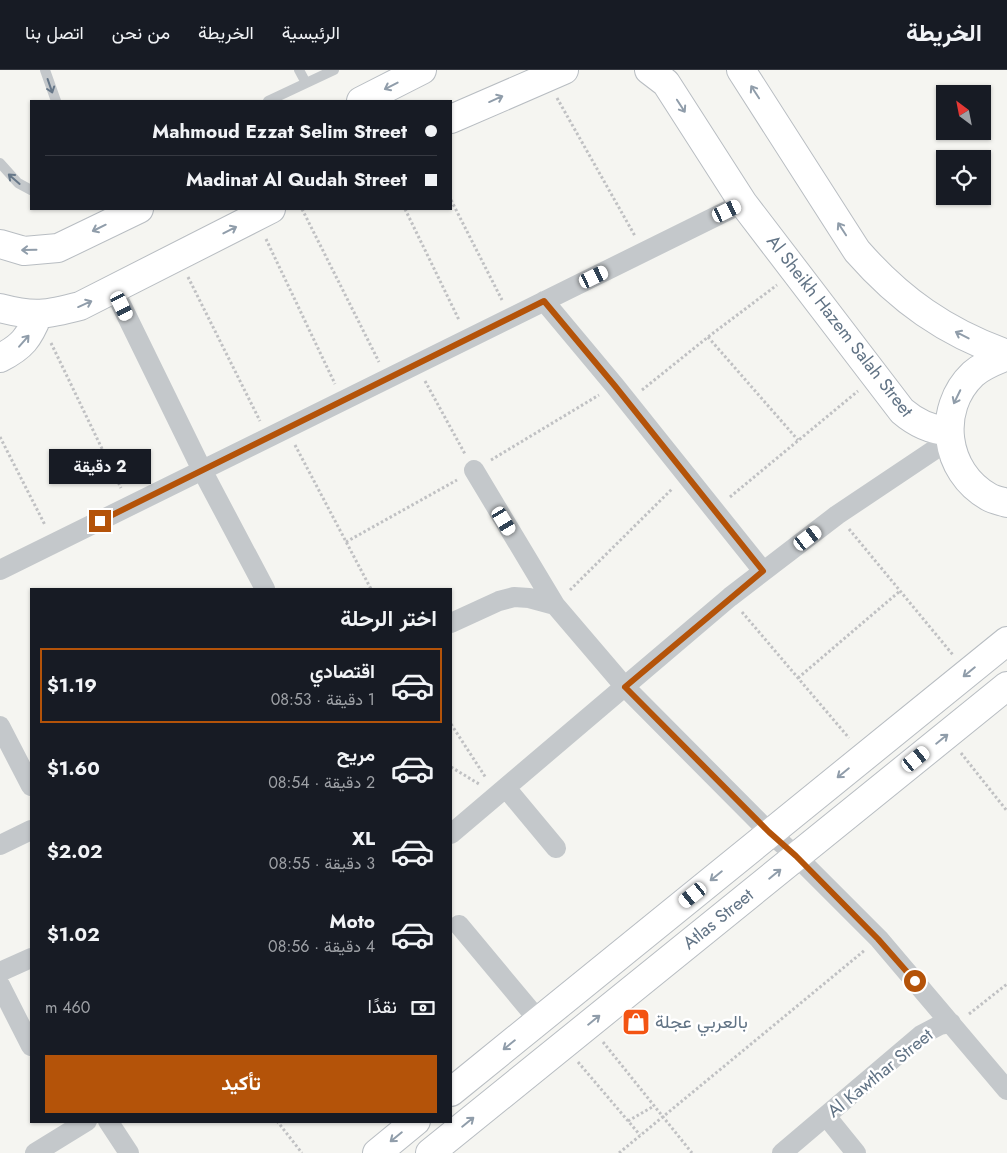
<!DOCTYPE html>
<html lang="ar">
<meta charset="utf-8">
<style>
body{margin:0;font-family:Jost,Vazirmatn,sans-serif;background:#242831;color:#f1f3f6;direction:rtl;height:100vh;display:flex;flex-direction:column;font-size:19px;white-space:nowrap}
*{box-sizing:border-box;margin:0}
p{font-size:16px;color:#9ea1a6}
.icon{flex:none;width:28px;height:28px;fill:none;stroke:currentColor;stroke-width:2;stroke-linecap:round;stroke-linejoin:round}
.map{position:relative;flex:1;overflow:hidden;direction:ltr}
.details{position:absolute;left:30px;top:518px;width:422px;height:535px;display:flex;flex-direction:column;background:#171b24;border-radius:0px;box-shadow:0 1px 4px #0004;direction:rtl}
.details>*{flex:none}
.guide{position:absolute;left:30px;top:30px;width:422px;height:110px;border-radius:0px;box-shadow:0 1px 4px #0004;direction:rtl;display:grid;align-content:center;height:110px;padding:0 15px;background:#171b24}
.needle{width:32px;rotate:328deg}
.buttons{position:absolute;left:936px;top:15px;display:grid;gap:10px}
.buttons a{display:grid;place-items:center;width:55px;height:55px;border-radius:0px;background:#171b24;box-shadow:0 1px 4px #0004;font-size:25px}
.end{position:absolute;width:22px;height:22px;margin:-11px;border:6px solid #b45309;background:#fff;box-shadow:0 0 0 2px #fff}
.from{border-radius:50%}
.bubble{position:absolute;height:35px;border-radius:0px;background:#171b24;box-shadow:0 1px 4px #0004;font-size:16px;font-weight:700;line-height:35px;text-align:center;direction:rtl}
.car{position:absolute;width:15px;height:30px;margin:-15px -8px;border-radius:6px;box-shadow:0 0 4px 1px #0007;background:linear-gradient(#fff 24%,#345 0 40%,#fff 0 76%,#345 0 86%,#fff 0)}
.guide b{display:flex;align-items:center;gap:18px;height:48px;font-size:19px}
.guide b+b{border-top:1px solid #363941}
.guide i{width:12px;height:12px;background:#f1f3f6}
ul{padding:0;list-style:none}
li{display:flex;align-items:center;gap:15px;height:75px;margin:0 10px 8px;padding:0 5px;border:2px solid transparent;border-radius:0px}
li div{flex:1}
li b{display:block;font-size:19px}
li em{font-style:normal;font-weight:700}
li.active{border-color:#b45309}
li>.icon{width:45px;height:45px;stroke-width:1.5}
h2{padding:0 15px;font-size:22px;line-height:60px}
.pay{display:flex;align-items:center;gap:12px;height:55px;padding:0 15px;font-size:19px}
.pay p{margin-inline-start:auto}
.button{display:flex;gap:10px;margin-top:auto;padding:10px 15px}
.button a{flex:1;height:58px;border-radius:0px;background:#b45309;color:#fff;font-size:20px;font-weight:700;line-height:58px;text-align:center}
header{display:flex;align-items:center;gap:30px;box-sizing:border-box;height:70px;padding:0 25px;background:#171b24;border-bottom:1px solid #363941}
header strong{font-size:24px}
nav{display:flex;gap:28px;margin-inline-start:auto;font-size:18px}
.map>svg:first-child{display:block}
</style>
<header>
<strong>الخريطة</strong>
<nav><a>الرئيسية</a><a>الخريطة</a><a>من نحن</a><a>اتصل بنا</a></nav>
</header>
<div class="map">
<svg width="1007" height="1083" viewBox="0 0 1007 1083">
<rect width="100%" height="100%" fill="#f5f5f1"/>
<g fill="none" stroke-linecap="round" stroke-linejoin="round">
<defs>
<path id="secondary" d="M649,0L666,13L743,133L902,341C916,353 930,360 948,361
M741,0L857,181C900,230 945,262 1007,284
M361,31L422,0
M451,49L564,0
M0,174L24,181L58,178L139,139
M0,238C34,247 46,245 80,236L271,139
M1007,286C995,291 983,295 973,304C936,339 944,402 989,427C994,430 1001,431 1007,433
M0,288C22,277 29,268 38,245
M451,1022L1007,571
M377,1083L416,1051
M430,1083L1007,616"/>
</defs>
<!-- secondary casing -->
<use href="#secondary" stroke="#b8bdc2" stroke-width="30"/>
<!-- path -->
<path stroke="#c0c1c3" stroke-width="3" stroke-dasharray="2.5 2.5" stroke-linecap="butt" d="M557,28L635,166
M451,130L502,230
M302,139L379,292
M405,139L459,250
M266,169L335,314
M188,207L260,351
M708,267L798,370
M51,273L121,418
M425,311L465,384
M642,320L708,267L777,215
M0,367L45,455
M295,375L371,519
M491,390L599,325
M730,427L858,321
M849,459L953,585
M346,472L457,410
M570,520L672,419
M742,542L849,668
M798,608L900,521
M451,654L486,708
M961,683L1007,741
M451,697L479,714
M969,944L1007,914
M603,972L692,1083
M578,992L640,1065
M277,1051L302,1083
M628,1051L654,1036
M619,1083L865,880"/>
<!-- lane -->
<path stroke="#c4c8cb" stroke-width="10" d="M45,0L56,31
M299,0L306,13
M268,31L334,0
M0,93L18,113L31,120"/>
<!-- street -->
<path stroke="#c4c8cb" stroke-width="20" d="M114,220L202,400L265,519
M544,231L615,316L763,501
M474,400L555,535
M0,500L743,133
M451,553L499,531L514,527L529,528L555,535L625,617L769,762L796,786L879,869L1007,1020
M0,656L31,716
M506,718L556,778
M451,764L730,527L837,445L949,370
M0,775L31,760
M459,855L539,951
M0,902L31,888
M0,915L31,976
M826,1046L856,1083
M108,1051L129,1083
M35,1083L87,1051
M782,1083L921,965L940,955L951,953"/>
<!-- secondary -->
<use href="#secondary" stroke="#fff" stroke-width="28"/>
</g>
<!-- one-way arrows -->
<defs><path id="oneway-shaft" d="M-6 0H5M1.5-3L5.5 0L1.5 3" fill="none" stroke-width="1.6" stroke-linecap="round" stroke-linejoin="round" transform="scale(1.25)"/></defs>
<g stroke="#678">
<use href="#oneway-shaft" transform="translate(50 16) rotate(71)"/>
<use href="#oneway-shaft" transform="translate(14 109) rotate(-139)"/>
</g>
<g stroke="#909daa">
<use href="#oneway-shaft" transform="translate(391 16) rotate(153)"/>
<use href="#oneway-shaft" transform="translate(755 22) rotate(-123)"/>
<use href="#oneway-shaft" transform="translate(496 29) rotate(-24)"/>
<use href="#oneway-shaft" transform="translate(681 36) rotate(57)"/>
<use href="#oneway-shaft" transform="translate(99 158) rotate(154)"/>
<use href="#oneway-shaft" transform="translate(842 159) rotate(-123)"/>
<use href="#oneway-shaft" transform="translate(230 160) rotate(-27)"/>
<use href="#oneway-shaft" transform="translate(29 180) rotate(179)"/>
<use href="#oneway-shaft" transform="translate(85 234) rotate(-24)"/>
<use href="#oneway-shaft" transform="translate(962 265) rotate(-153)"/>
<use href="#oneway-shaft" transform="translate(24 271) rotate(-49)"/>
<use href="#oneway-shaft" transform="translate(957 327) rotate(116)"/>
<use href="#oneway-shaft" transform="translate(969 602) rotate(141)"/>
<use href="#oneway-shaft" transform="translate(942 669) rotate(-39)"/>
<use href="#oneway-shaft" transform="translate(843 703) rotate(141)"/>
<use href="#oneway-shaft" transform="translate(775 804) rotate(-39)"/>
<use href="#oneway-shaft" transform="translate(716 806) rotate(141)"/>
<use href="#oneway-shaft" transform="translate(594 950) rotate(-39)"/>
<use href="#oneway-shaft" transform="translate(509 975) rotate(141)"/>
<use href="#oneway-shaft" transform="translate(468 1052) rotate(-39)"/>
<use href="#oneway-shaft" transform="translate(396 1067) rotate(141)"/>
</g>
<g fill="none" stroke-linecap="round" stroke-linejoin="round">
<!-- route -->
<path stroke="#b45309" stroke-width="6" d="M100,451L544,231L615,316L763,501L625,617L769,762L796,786L878,869L915,911"/>
</g>
<!-- icons -->
<defs>
<symbol id="shop-square" viewBox="-11 -11 22 22"><rect x="-9" y="-9" width="18" height="18" rx="4" fill="#f35413" stroke="#fff"/><path d="M-5-2.5h2.3a2.7 3.5 0 0 1 5.4 0H5L5.5 6h-11ZM-1.5-2.5h3a1.5 2.3 0 0 0-3 0Z" fill="#fff"/></symbol>
</defs>
<g fill-rule="evenodd">
<use href="#shop-square" x="620" y="936" width="32" height="32"/>
</g>
<g text-anchor="middle" dominant-baseline="central" stroke-width="5" stroke-linejoin="round" paint-order="stroke">
<!-- street labels -->
<g font-size="18" fill="#617385" stroke="#fff">
<text transform="translate(840 256) rotate(52)">Al Sheikh Hazem Salah Street</text>
<text transform="translate(718 849) rotate(-39)">Atlas Street</text>
<text transform="translate(880 1003) rotate(-39)">Al Kawthar Street</text>
</g>
<!-- poi labels -->
<g font-size="18" fill="#617385" stroke="#fff" text-anchor="start">
<text x="655" y="952">بالعربي عجلة</text>
</g>
</g>
</svg>
<div class="buttons">
<a><svg class="needle" viewBox="-14 -14 28 28"><path d="M0-13l5 13h-10z" fill="#e53935"/><path d="M0 13l5-13h-10z" fill="#9ea1a6"/></svg></a>
<a><svg class="icon" aria-label="locate" viewBox="0 0 24 24"><circle cx="12" cy="12" r="6"/><path d="M12 2v4M12 18v4M2 12h4M18 12h4"/></svg></a>
</div>
<i class="end from" style="left:915px;top:911px"></i>
<i class="end" style="left:100px;top:451px"></i>
<div class="bubble" style="left:49px;top:379px;width:102px">2 دقيقة</div>
<i class="car" style="left:727px;top:141px;rotate:64deg"></i>
<i class="car" style="left:594px;top:207px;rotate:64deg"></i>
<i class="car" style="left:122px;top:236px;rotate:154deg"></i>
<i class="car" style="left:504px;top:451px;rotate:149deg"></i>
<i class="car" style="left:808px;top:468px;rotate:53deg"></i>
<i class="car" style="left:916px;top:689px;rotate:51deg"></i>
<i class="car" style="left:693px;top:825px;rotate:231deg"></i>
<div class="guide">
<b><i class="from"></i>Mahmoud Ezzat Selim Street</b>
<b><i></i>Madinat Al Qudah Street</b>
</div>
<section class="details">
<h2>اختر الرحلة</h2>
<ul>
<li class="active"><svg class="icon" aria-label="car" viewBox="0 0 24 24"><path d="M5 17H2v-5l4-1 3-4h7l3 4 3 1v5h-3M9 17h6M6 11h13"/><circle cx="7" cy="17" r="2"/><circle cx="17" cy="17" r="2"/></svg><div><b>اقتصادي</b><p>1 دقيقة · 08:53</p></div><em>$1.19</em></li>
<li><svg class="icon" aria-label="car" viewBox="0 0 24 24"><path d="M5 17H2v-5l4-1 3-4h7l3 4 3 1v5h-3M9 17h6M6 11h13"/><circle cx="7" cy="17" r="2"/><circle cx="17" cy="17" r="2"/></svg><div><b>مريح</b><p>2 دقيقة · 08:54</p></div><em>$1.60</em></li>
<li><svg class="icon" aria-label="car" viewBox="0 0 24 24"><path d="M5 17H2v-5l4-1 3-4h7l3 4 3 1v5h-3M9 17h6M6 11h13"/><circle cx="7" cy="17" r="2"/><circle cx="17" cy="17" r="2"/></svg><div><b>XL</b><p>3 دقيقة · 08:55</p></div><em>$2.02</em></li>
<li><svg class="icon" aria-label="car" viewBox="0 0 24 24"><path d="M5 17H2v-5l4-1 3-4h7l3 4 3 1v5h-3M9 17h6M6 11h13"/><circle cx="7" cy="17" r="2"/><circle cx="17" cy="17" r="2"/></svg><div><b>Moto</b><p>4 دقيقة · 08:56</p></div><em>$1.02</em></li>
</ul>
<div class="pay"><svg class="icon" aria-label="cash" viewBox="0 0 24 24"><path d="M3 7h18v10H3z"/><circle cx="12" cy="12" r="2"/></svg>نقدًا<p>460 m</p></div>
<div class="button"><a>تأكيد</a></div>
</section>
</div>
